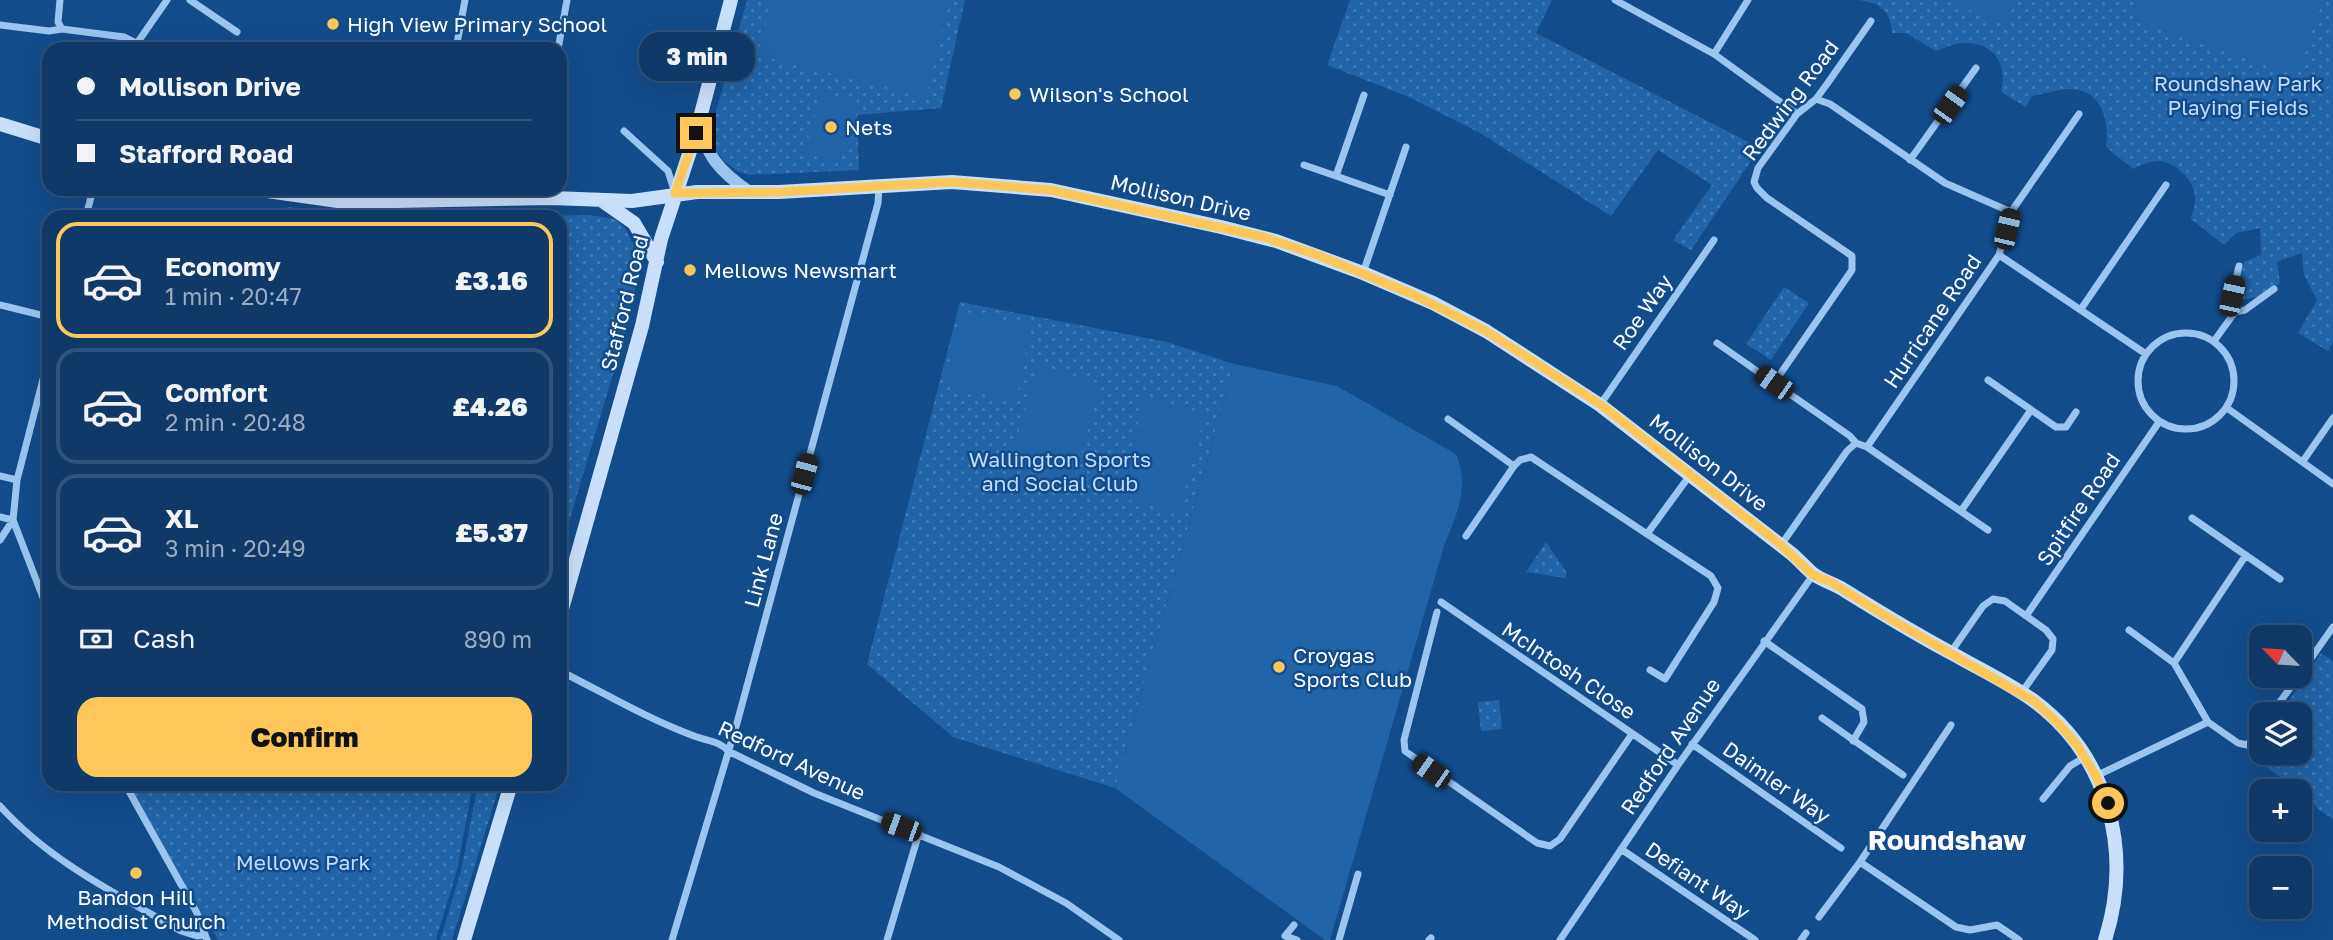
<!DOCTYPE html>
<meta charset="utf-8">
<style>
body{margin:0;font-family:"Golos Text",sans-serif;background:#17406e;color:#f1f3f6;height:100vh;display:flex;flex-direction:column;font-size:26px;white-space:nowrap}
*{box-sizing:border-box;margin:0}
p{font-size:23px;color:#9bacc0}
.icon{flex:none;width:38px;height:38px;fill:none;stroke:currentColor;stroke-width:2;stroke-linecap:round;stroke-linejoin:round}
.map{position:relative;flex:1;overflow:hidden}
.sheet{position:absolute;left:42px;top:210px;width:525px;height:581px;display:flex;flex-direction:column;background:#0e3968;border-radius:21px;box-shadow:0 7px 28px #0002,0 0 0 2px #2e537c}
.sheet>*{flex:none}
.hud{position:absolute;left:42px;top:42px;width:525px;height:154px;border-radius:21px;box-shadow:0 7px 28px #0002,0 0 0 2px #2e537c;display:grid;align-content:center;height:154px;padding:0 35px;background:#0e3968}
.needle{width:46px;rotate:295deg}
.fabs{position:absolute;left:2249px;top:625px;display:grid;gap:14px}
.fabs a{display:grid;place-items:center;width:63px;height:63px;border-radius:14px;background:#0e3968;box-shadow:0 7px 28px #0002,0 0 0 2px #2e537c;font-size:35px}
.end{position:absolute;width:32px;height:32px;margin:-16px;border:9px solid #ffc759;background:#111;box-shadow:0 0 0 4px #111}
.from{border-radius:50%}
.bubble{position:absolute;height:49px;border-radius:21px;background:#0e3968;box-shadow:0 7px 28px #0002,0 0 0 2px #2e537c;font-size:23px;font-weight:800;line-height:49px;text-align:center}
.car{position:absolute;width:21px;height:42px;margin:-21px -10px;border-radius:9px;box-shadow:0 0 5px 2px #0007;background:linear-gradient(#222 24%,#8ab4d8 0 40%,#222 0 76%,#8ab4d8 0 86%,#222 0)}
.hud b{display:flex;align-items:center;gap:24px;height:66px;font-size:26px}
.hud b+b{border-top:2px solid #2e537c}
.hud i{width:18px;height:18px;background:#f1f3f6}
ul{padding:12px 0 0;list-style:none}
li{display:flex;align-items:center;gap:21px;height:116px;margin:0 14px 10px;padding:0 21px;border:4px solid #2e537c;border-radius:21px}
li div{flex:1}
li b{display:block;font-size:26px}
li em{font-style:normal;font-weight:800}
li.selected{border-color:#ffc759}
li>.icon{width:63px;height:63px;stroke-width:1.5}
.pay{display:flex;align-items:center;gap:18px;height:77px;padding:0 35px;font-size:26px}
.pay p{margin-inline-start:auto}
.button{display:flex;gap:14px;margin-top:auto;padding:14px 35px}
.button a{flex:1;height:80px;border-radius:21px;background:#ffc759;color:#111;font-size:28px;font-weight:800;line-height:80px;text-align:center}
.map>svg:first-child{display:block}
</style>
<div class="map">
<svg width="2333" height="940" viewBox="0 0 2333 940">
<defs>
<pattern id="green-dots" width="8" height="8" patternUnits="userSpaceOnUse" patternTransform="scale(1.75)"><rect width="8" height="8" fill="#2164a8"/><path d="M2 2h.1M6 6h.1" fill="none" stroke="#427bb5" stroke-width="1.8" stroke-linecap="round"/></pattern>
</defs>
<rect width="100%" height="100%" fill="#124c8b"/>
<!-- green -->
<path fill="url(#green-dots)" d="M747,0H965L941,108L857,115L859,170L749,175L737,171L724,161L713,147L710,133Z
M1350,0H1552L1536,33L1760,148L1691,250L1673,240L1712,185L1658,150L1611,216L1480,133L1409,97L1327,65Z
M1858,0H2333V342L2328,351L2298,333L2317,300L2304,275L2302,253L2277,262L2280,283L2261,296L2241,300L2240,279L2244,262L2261,255L2260,228L2236,233L2224,245L2191,219C2192,213 2196,204 2195,198C2195,182 2179,166 2165,162C2155,159 2142,164 2133,169L2106,147C2110,122 2102,89 2070,89C2058,89 2044,94 2032,96L2026,107L2001,92C2007,68 1998,46 1970,43C1958,42 1947,47 1936,51L1906,33H1892C1891,12 1880,2 1858,0Z
M288,207L335,214L394,217H285Z
M589,215L615,219L625,228L636,249L640,269L619,354L560,552V217H475Z
M1784,287L1809,303L1771,360L1746,344Z
M960,302L1167,342L1234,364L1115,788L953,737L867,664Z
M1546,542L1567,573L1565,578L1526,572Z
M2321,653L2333,661V819L2319,810L2309,798L2251,756L2261,742V752H2300V714H2280Z
M1499,700L1502,729L1481,731L1478,702Z
M135,784H473L457,870L436,940H218L132,796Z
M478,784H500L452,940H440L461,871Z"/>
<!-- pitch -->
<path fill="#2164a8" d="M772,0H950L926,97L758,55Z
M1945,0H2016L2006,25Z
M2141,0H2323L2297,75L2134,19Z
M822,92L857,101L839,163L804,153Z
M960,311L1032,325L1016,401L945,386Z
M1234,364L1337,386L1456,454C1470,489 1457,513 1444,546L1330,940H1325L1115,788Z
M1038,366L1101,384L1072,484L1009,466Z
M1145,396L1205,414L1179,513L1119,497Z"/>
<g fill="none" stroke-linecap="round" stroke-linejoin="round">
<!-- minor -->
<path stroke="#9ac5f1" stroke-width="7" d="M60,0L58,22L62,29L124,37L136,43
M190,0L237,32
M1615,0L1714,54L1797,114
M0,25L49,31L62,29
M457,46L475,49
M133,49L167,0
M456,49L465,0
M558,49L567,0
M1714,54L1748,0
M624,131L668,171L675,193
M1910,160L1976,68
M1304,165L1336,176L1364,95
M1336,176L1390,195
M2011,212L2079,114
M86,217L93,189
M1999,255L2146,354
M1363,273L1406,147
M0,305L49,317
M2081,309L2166,185
M2235,312L2245,310L2274,289
M2138 381a48 48 0 1 1 96 0a48 48 0 1 1-96 0Z
M2214,341L2235,312L2232,296L2239,266
M1717,343L1774,383
M49,356L17,480L13,520L49,613
M1988,380L2056,427H2066L2076,412
M1600,405L1714,240
M2227,408L2333,484
M1448,419L1514,466
M1856,443L1850,436L1774,383L1852,270V256L1767,198L1757,188L1754,182L1758,168L1797,114L1816,99L1827,84L1871,21
M1867,447L1988,530
M2303,461L2333,418
M0,476L17,480
M1961,511L2031,410
M0,517L13,520
M2192,518L2280,579
M1466,536L1514,466L1520,460L1531,457L1647,534
M0,540L13,520
M1781,545L1847,451L1856,443L1867,447L1999,255L2011,212L1945,183L1830,104L1816,99
M1441,602L1678,765
M1437,612L1404,740L1405,751L1537,843L1550,846L1560,839L1632,734
M2026,616L2159,422
M2129,630L2174,663L2208,722
M1764,641L1862,709L1864,722L1853,741
M1951,652L1983,606L1993,599L2005,601L2046,630L2053,639L2052,650L2022,692
M2174,663L2246,555
M1650,670L1665,679L1714,602L1718,588L1711,576L1647,534L1690,475
M560,671C604,693 648,719 694,736C707,741 720,741 728,751L814,793L999,867L1066,903L1119,940
M2300,674L2333,627
M2271,714L2299,676
M1822,718L1903,775
M1692,744L1841,848
M2096,776L2208,722L2238,743L2247,745L2261,729
M125,784L197,913L207,940
M2043,799L2070,766L2085,757
M0,806C49,861 118,895 181,931L197,936L205,935
M1621,849L1755,940
M1860,862L1956,927L1970,930L1997,925L2019,940
M1819,917L1860,862L1951,725
M1294,925L1285,936L1297,940
M672,940L737,723L871,229L878,203L879,186
M887,940L919,833
M1339,940L1358,874
M1429,940L1431,938
M1560,940L1678,765L1813,575
M1801,940L1806,933"/>
<!-- tertiary -->
<path stroke="#9ac5f1" stroke-width="12" d="M703,119C700,153 724,175 750,192"/>
<!-- secondary -->
<path stroke="#c8e0fb" stroke-width="14" d="M0,124L49,139
M253,189L345,202L552,198L632,201L697,192H779L952,182L1051,190L1221,227L1276,241L1363,273L1433,303L1486,331L1600,405L1792,554C1799,560 1805,567 1812,573C1820,580 1835,584 1844,590C1881,613 1917,635 1955,655C1981,670 2009,683 2034,701C2109,757 2133,852 2105,940
M601,200L634,223L657,262
M560,616L642,326L661,239L696,133L731,0
M464,940L511,784"/>
</g>
<g fill="none" stroke-linecap="round" stroke-linejoin="round">
<!-- route -->
<path stroke="#ffc759" stroke-width="9" d="M696,133L675,193L779,192L952,182L1051,190L1263,237L1320,256L1412,294L1486,331L1601,405L1781,545L1813,575L1831,582L1892,620L2034,701L2058,723L2077,745L2096,776L2108,803"/>
</g>
<!-- markers -->
<g fill="#ffc759" stroke="#124c8b" stroke-width="2.5">
<circle cx="333" cy="24" r="7"/>
<circle cx="1015" cy="94" r="7"/>
<circle cx="831" cy="127" r="7"/>
<circle cx="690" cy="270" r="7"/>
<circle cx="1279" cy="667" r="7"/>
<circle cx="136" cy="873" r="7"/>
</g>
<g text-anchor="middle" dominant-baseline="central" stroke-width="5" stroke-linejoin="round" paint-order="stroke">
<!-- poi labels -->
<g font-size="21" fill="#fff" stroke="#124c8b" text-anchor="start">
<text x="347" y="24">High View Primary School</text>
<text x="1029" y="94">Wilson's School</text>
<text x="845" y="127">Nets</text>
<text x="704" y="270">Mellows Newsmart</text>
<text x="1293" y="655">Croygas<tspan x="1293" dy="24">Sports Club</tspan></text>
<text x="136" y="897" text-anchor="middle">Bandon Hill<tspan x="136" dy="24">Methodist Church</tspan></text>
</g>
<!-- park labels -->
<g font-size="21" fill="#c0defc" stroke="#124c8b">
<text x="2238" y="83">Roundshaw Park<tspan x="2238" dy="24">Playing Fields</tspan></text>
<text x="1060" y="459">Wallington Sports<tspan x="1060" dy="24">and Social Club</tspan></text>
<text x="303" y="862">Mellows Park</text>
</g>
<!-- street labels -->
<g font-size="21" fill="#fff" stroke="#124c8b">
<text transform="translate(1790 100) rotate(-53)">Redwing Road</text>
<text transform="translate(1181 197) rotate(13)">Mollison Drive</text>
<text transform="translate(624 303) rotate(-76)">Stafford Road</text>
<text transform="translate(1642 312) rotate(-55)">Roe Way</text>
<text transform="translate(1932 321) rotate(-56)">Hurricane Road</text>
<text transform="translate(1709 462) rotate(38)">Mollison Drive</text>
<text transform="translate(2078 509) rotate(-56)">Spitfire Road</text>
<text transform="translate(763 560) rotate(-75)">Link Lane</text>
<text transform="translate(1569 670) rotate(34)">McIntosh Close</text>
<text transform="translate(1670 746) rotate(-56)">Redford Avenue</text>
<text transform="translate(792 760) rotate(25)">Redford Avenue</text>
<text transform="translate(1777 782) rotate(35)">Daimler Way</text>
<text transform="translate(1698 880) rotate(34)">Defiant Way</text>
</g>
<!-- district labels -->
<g font-size="28" font-weight="bold" fill="#fff" stroke="#124c8b">
<text x="1947" y="839">Roundshaw</text>
</g>
</g>
</svg>
<div class="fabs">
<a><svg class="needle" viewBox="-14 -14 28 28"><path d="M0-13l5 13h-10z" fill="#e53935"/><path d="M0 13l5-13h-10z" fill="#9bacc0"/></svg></a>
<a><svg class="icon" aria-label="layers" viewBox="0 0 24 24"><path d="M12 4l9 5-9 5-9-5zM3 14l9 5 9-5"/></svg></a>
<a>+</a>
<a>−</a>
</div>
<i class="end from" style="left:2108px;top:803px"></i>
<i class="end" style="left:696px;top:133px"></i>
<div class="bubble" style="left:639px;top:32px;width:116px">3 min</div>
<i class="car" style="left:1950px;top:105px;rotate:36deg"></i>
<i class="car" style="left:2007px;top:229px;rotate:13deg"></i>
<i class="car" style="left:2232px;top:296px;rotate:12deg"></i>
<i class="car" style="left:1774px;top:383px;rotate:305deg"></i>
<i class="car" style="left:804px;top:474px;rotate:15deg"></i>
<i class="car" style="left:1431px;top:771px;rotate:305deg"></i>
<i class="car" style="left:901px;top:827px;rotate:290deg"></i>
<div class="hud">
<b><i class="from"></i>Mollison Drive</b>
<b><i></i>Stafford Road</b>
</div>
<section class="sheet">
<ul>
<li class="selected"><svg class="icon" aria-label="car" viewBox="0 0 24 24"><path d="M5 17H2v-5l4-1 3-4h7l3 4 3 1v5h-3M9 17h6M6 11h13"/><circle cx="7" cy="17" r="2"/><circle cx="17" cy="17" r="2"/></svg><div><b>Economy</b><p>1 min · 20:47</p></div><em>£3.16</em></li>
<li><svg class="icon" aria-label="car" viewBox="0 0 24 24"><path d="M5 17H2v-5l4-1 3-4h7l3 4 3 1v5h-3M9 17h6M6 11h13"/><circle cx="7" cy="17" r="2"/><circle cx="17" cy="17" r="2"/></svg><div><b>Comfort</b><p>2 min · 20:48</p></div><em>£4.26</em></li>
<li><svg class="icon" aria-label="car" viewBox="0 0 24 24"><path d="M5 17H2v-5l4-1 3-4h7l3 4 3 1v5h-3M9 17h6M6 11h13"/><circle cx="7" cy="17" r="2"/><circle cx="17" cy="17" r="2"/></svg><div><b>XL</b><p>3 min · 20:49</p></div><em>£5.37</em></li>
</ul>
<div class="pay"><svg class="icon" aria-label="cash" viewBox="0 0 24 24"><path d="M3 7h18v10H3z"/><circle cx="12" cy="12" r="2"/></svg>Cash<p>890 m</p></div>
<div class="button"><a>Confirm</a></div>
</section>
</div>
